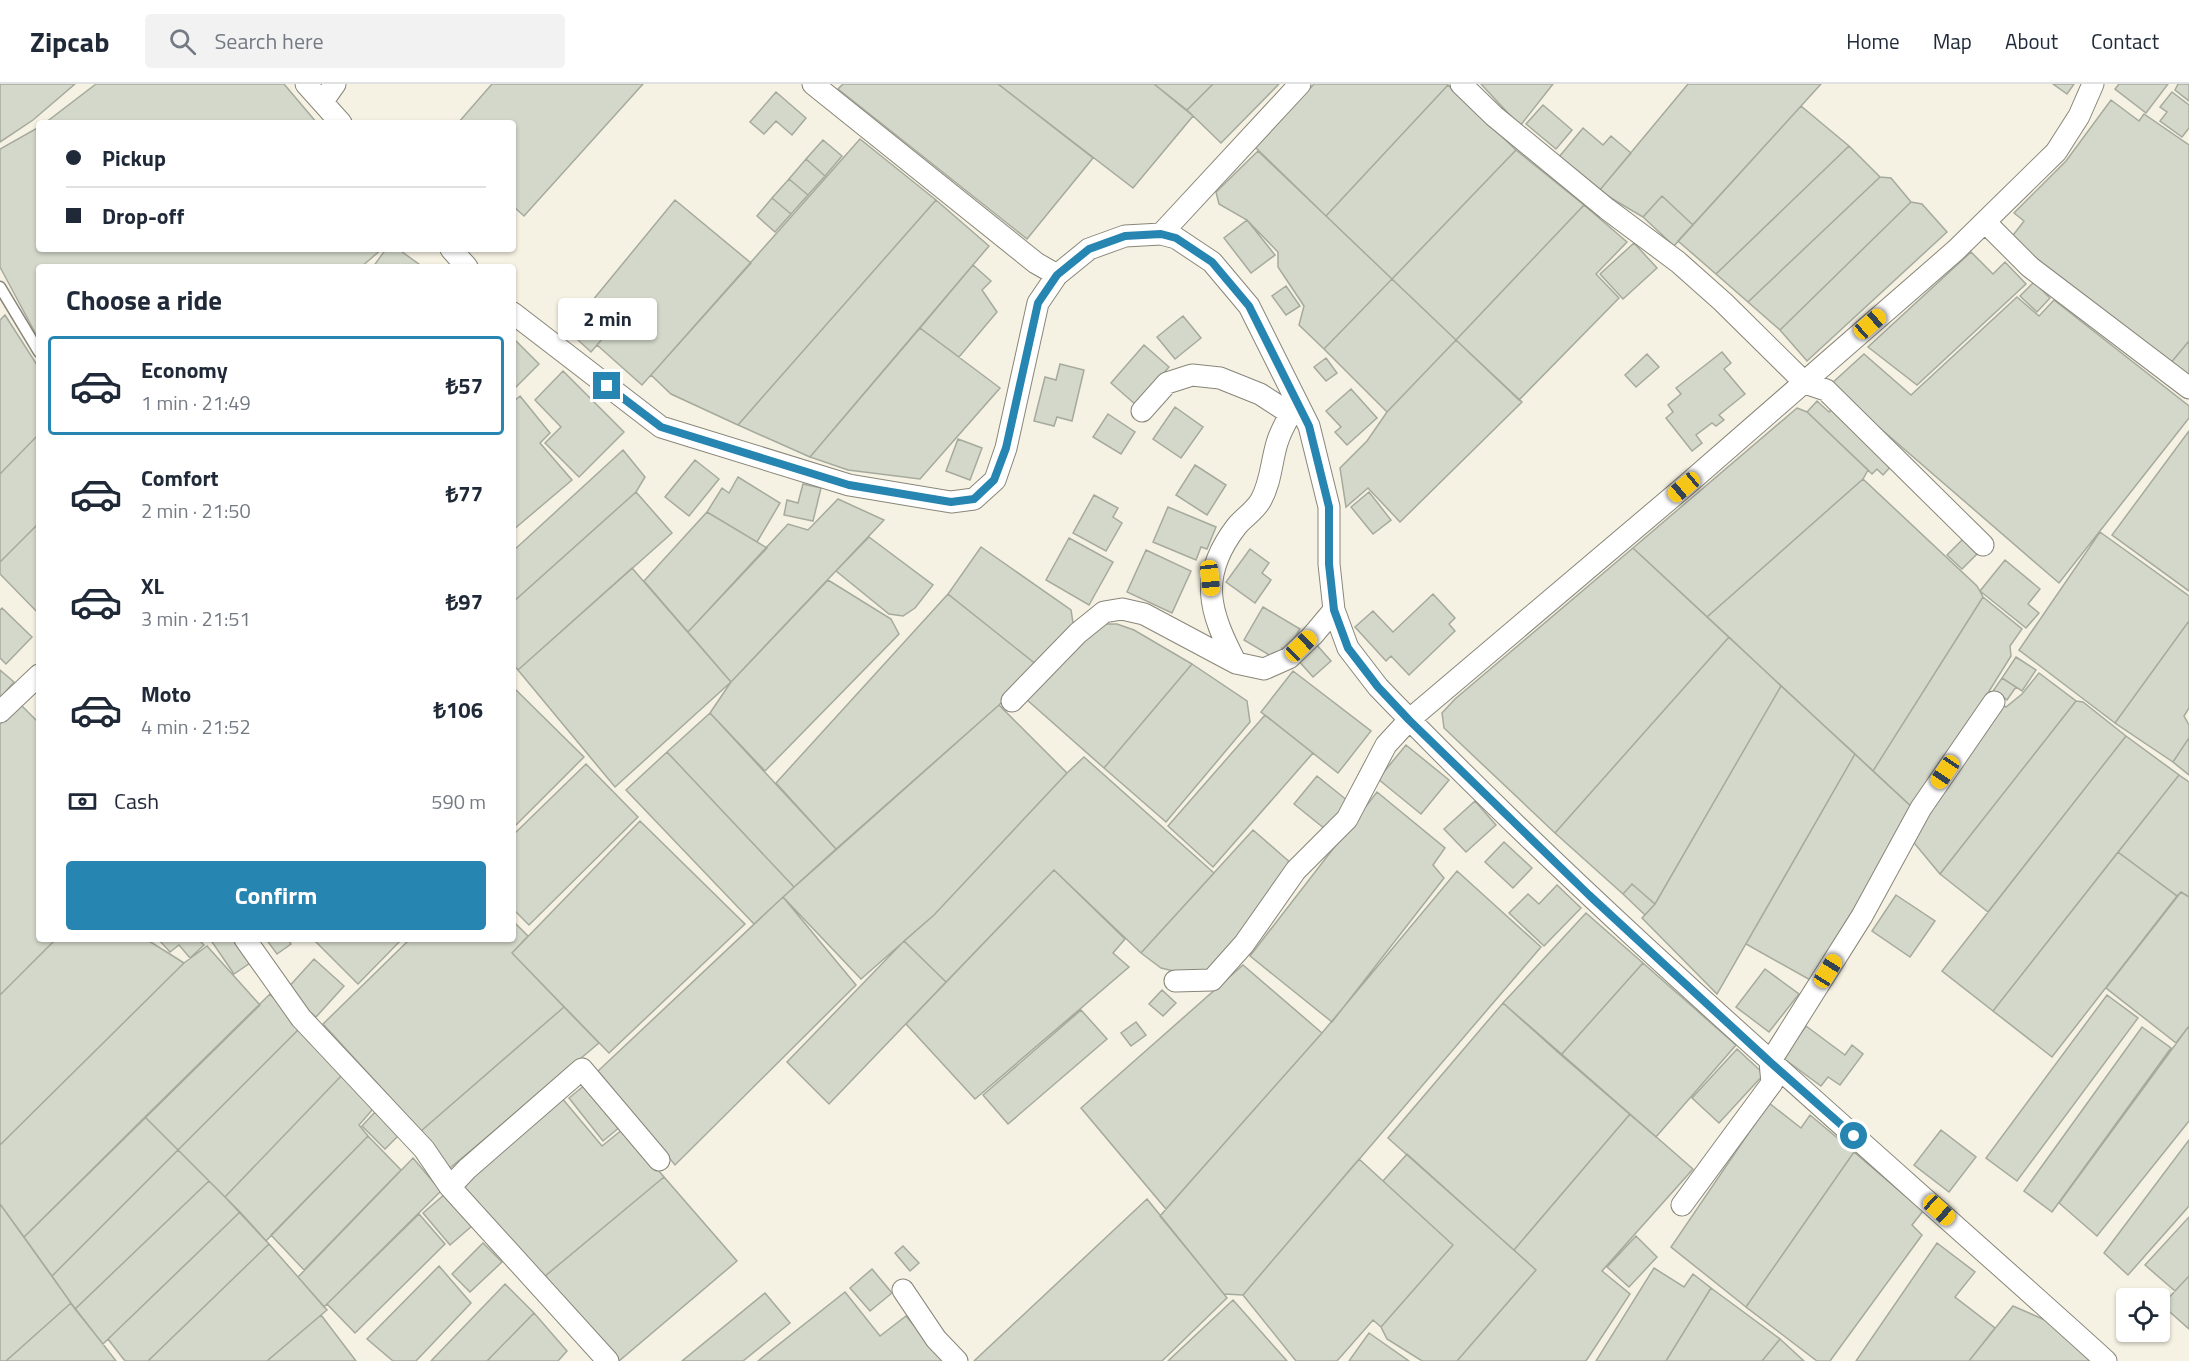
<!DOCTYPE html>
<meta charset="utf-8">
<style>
body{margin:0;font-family:"Titillium Web",sans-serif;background:#f2f2f3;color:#1f2937;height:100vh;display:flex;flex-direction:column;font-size:22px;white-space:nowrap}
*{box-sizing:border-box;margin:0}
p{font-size:20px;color:#747a83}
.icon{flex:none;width:33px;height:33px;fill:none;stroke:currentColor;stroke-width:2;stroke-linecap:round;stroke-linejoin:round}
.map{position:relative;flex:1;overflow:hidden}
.side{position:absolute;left:36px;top:180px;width:480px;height:678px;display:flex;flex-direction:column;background:#fff;border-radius:6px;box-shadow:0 2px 4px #0004}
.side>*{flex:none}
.top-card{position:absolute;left:36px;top:36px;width:480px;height:132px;border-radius:6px;box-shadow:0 2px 4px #0004;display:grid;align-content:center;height:132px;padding:0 30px;background:#fff}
.tools{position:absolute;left:2116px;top:1204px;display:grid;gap:12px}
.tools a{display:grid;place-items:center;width:54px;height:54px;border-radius:6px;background:#fff;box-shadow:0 2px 4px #0004;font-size:30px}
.end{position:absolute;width:27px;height:27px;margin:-14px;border:8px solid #2785b1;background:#fff;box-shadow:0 0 0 3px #fff}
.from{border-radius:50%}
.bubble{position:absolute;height:42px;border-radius:6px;background:#fff;box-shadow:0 2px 4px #0004;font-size:20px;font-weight:700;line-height:42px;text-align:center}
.car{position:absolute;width:18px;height:36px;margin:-18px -9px;border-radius:8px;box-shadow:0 0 4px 2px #0007;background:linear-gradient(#f5c518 24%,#345 0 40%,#f5c518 0 76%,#345 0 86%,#f5c518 0)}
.top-card b{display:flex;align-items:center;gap:21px;height:57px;font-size:22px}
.top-card b+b{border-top:2px solid #e0e1e3}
.top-card i{width:15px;height:15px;background:#1f2937}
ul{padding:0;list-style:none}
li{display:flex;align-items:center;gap:18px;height:99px;margin:0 12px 9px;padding:0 18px;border:3px solid transparent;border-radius:6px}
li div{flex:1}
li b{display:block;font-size:22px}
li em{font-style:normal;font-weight:700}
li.on{border-color:#2785b1}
li>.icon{width:54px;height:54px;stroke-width:1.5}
h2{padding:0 30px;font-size:27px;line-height:72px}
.pay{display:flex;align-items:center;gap:15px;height:66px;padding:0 30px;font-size:22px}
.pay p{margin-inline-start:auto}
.cta{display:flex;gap:12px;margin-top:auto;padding:12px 30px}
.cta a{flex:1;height:69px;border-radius:6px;background:#2785b1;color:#fff;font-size:24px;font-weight:700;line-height:69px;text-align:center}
header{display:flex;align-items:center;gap:36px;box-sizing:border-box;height:84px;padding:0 30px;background:#fff;border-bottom:2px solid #e0e1e3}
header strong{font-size:28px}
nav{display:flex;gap:33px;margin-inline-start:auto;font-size:21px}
.search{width:420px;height:54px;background:#f2f2f3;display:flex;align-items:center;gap:15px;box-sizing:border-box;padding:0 21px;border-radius:6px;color:#747a83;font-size:22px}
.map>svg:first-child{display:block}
</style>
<header>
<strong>Zipcab</strong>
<div class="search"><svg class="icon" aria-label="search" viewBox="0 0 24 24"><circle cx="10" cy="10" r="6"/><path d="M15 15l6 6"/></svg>Search here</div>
<nav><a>Home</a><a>Map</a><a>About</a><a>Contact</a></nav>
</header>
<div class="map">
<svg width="2189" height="1277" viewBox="0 0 2189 1277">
<rect width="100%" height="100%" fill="#f5f2e3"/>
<!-- building -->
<path fill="#d3d8ca" stroke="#a6aa9d" stroke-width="1.5" d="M0,0H75L33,36L0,58Z
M96,0H284L317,39H45Z
M492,0H643L524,132L513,122V39H458Z
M843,0H998L1093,74L1027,155L838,5Z
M998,0H1154L1193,32L1133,104Z
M1154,0H1213L1187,26Z
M1213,0H1279L1221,59L1187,26Z
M1314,0H1447L1448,1L1326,132L1255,63Z
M1481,0H1553L1520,42Z
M1688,0H1821L1693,141L1662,112L1643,133L1599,107Z
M2053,0H2074L2067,10Z
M2119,0H2168L2146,29L2115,5Z
M2178,0H2189V17L2175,6Z
M1448,1L1516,66L1392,195L1326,132Z
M776,8L806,34L792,51L776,37L764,50L750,38Z
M2172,8L2189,21V44L2182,53L2160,37L2167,28L2160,23Z
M2111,16L2139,37L2144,30L2189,61V257L2169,281L2010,155L2024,137L2014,129L2066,77Z
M1543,21L1572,46L1556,65L1526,40Z
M1801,22L1849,62L1716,190L1678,157Z
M39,43V165H382L361,183H39V256L0,183V65Z
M1583,44L1603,61L1611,52L1631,69L1599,107L1559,73Z
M860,55L936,116L738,341L671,310L651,291Z
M823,56L842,72L825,92L806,75Z
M1849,62L1880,93L1748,218L1716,190Z
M1516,66L1584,121L1456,256L1392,195Z
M1258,67L1392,195L1324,265L1299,241L1304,222L1278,183V168L1247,136L1219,120L1216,108Z
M806,75L825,92L808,111L789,95Z
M1880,93L1891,94L1911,118L1780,246L1748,218Z
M789,95L808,111L791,130L772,114Z
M1662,112L1693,141L1674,162L1643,133Z
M772,114L791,130L775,148L757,132Z
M675,116L751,179L642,301L597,261L603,254L579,233Z
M936,116L989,162L810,373L738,341Z
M1911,118L1922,120L1947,148L1807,277L1780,246Z
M1584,121L1627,158L1596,190L1619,214L1519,316L1456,256Z
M1247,136L1275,171L1251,189L1224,154Z
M1634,159L1657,184L1623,215L1600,190Z
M386,165H398L423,183H373Z
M1971,168L1993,190L2005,178L2026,200L1917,301L1868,263Z
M973,181L991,197L982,206L997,228L959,273L920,244Z
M1392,195L1456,256L1387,328L1324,265Z
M2034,198L2050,214L2037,228L2020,212Z
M1286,202L1300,222L1286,231L1272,212Z
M2017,213L2039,232L2054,216L2189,322V334L2059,499L1830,301L1864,270L1911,311Z
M5,231L39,284V350L0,390V236Z
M1183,232L1201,254L1175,275L1157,253Z
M590,243L603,254L591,268L578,256Z
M920,244L1000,304L920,395L848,386L810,373Z
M513,254L539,280L513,306Z
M1456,256L1522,318L1400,438L1368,404L1346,423L1340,384L1367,357L1387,328Z
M2189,257V295L2169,281Z
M1144,261L1169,283L1136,321L1111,299Z
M1722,268L1731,279L1724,285L1745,310L1719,331L1724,336L1716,342L1712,339L1696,351L1702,359L1692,367L1666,334L1673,328L1668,321L1681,310L1676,304Z
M1647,270L1659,283L1636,303L1625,291Z
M1326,274L1337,289L1326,297L1314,283Z
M1060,280L1084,286L1072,337L1057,333L1054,342L1034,337L1045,293L1056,296Z
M563,287L624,348L579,393L545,359L561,343L535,316Z
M1351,305L1377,334L1347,361L1335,348L1341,343L1326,327Z
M520,312L550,349L540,359L572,396L513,446V318Z
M1817,317L1829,328L1835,322L1894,379L1883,391L1877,385L1872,390L1807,328Z
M1175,323L1203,343L1181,374L1153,355Z
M1797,324L1807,328L1868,386L1863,395L1707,533L1633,464Z
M1108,330L1135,348L1121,370L1093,353Z
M2189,347V507L2112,451Z
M39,350V439L0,478V390Z
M958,355L982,364L970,396L946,387Z
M623,366L645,393L636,408L513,518V467Z
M695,376L719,395L689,432L665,413Z
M1195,381L1226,401L1207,431L1176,411Z
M738,393L780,419L757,458L707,428L722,404L729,409Z
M1863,395L1977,502L1983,513L1873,687L1707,533Z
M803,400L821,404L813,437L784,431L787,416L798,419Z
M636,408L672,449L518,586L513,580V518Z
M1369,408L1391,436L1373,450L1351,423Z
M1094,411L1118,424L1113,433L1122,439L1106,467L1073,449Z
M838,415L884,436L731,598L688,548L788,440L808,446Z
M1168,423L1216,443L1207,465L1201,463L1196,476L1153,458Z
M707,428L767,464L688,548L644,497Z
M39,439V530L0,490V478Z
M2100,448L2189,512V537L2115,639L2019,566Z
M869,453L933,501L915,524L903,532L889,530L836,487Z
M1069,454L1113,478L1089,521L1046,496Z
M1963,455L1977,470L1962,485L1947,471Z
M981,463L1071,526L1074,545L1037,581L948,510Z
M1633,464L1729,553L1555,749L1444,644L1442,629L1455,615Z
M1250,465L1269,479L1262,489L1271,496L1255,519L1226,498Z
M1146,466L1191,487L1172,529L1127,508Z
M2005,476L2040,505L2028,520L2039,529L2026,544L1980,507Z
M632,484L731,598L615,703L518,586Z
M828,496L891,535L899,550L765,687L710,629L731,598Z
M948,510L1037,581L999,621L836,765L776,699Z
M1433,510L1455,534L1449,540L1455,547L1409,591L1391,572L1386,577L1355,543L1373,527L1393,548Z
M1983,513L2022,545L2010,562L2011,572L1915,726L1873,687Z
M1263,523L1300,545L1287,567L1282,564L1276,575L1244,556Z
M2,524L32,553L6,580L0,574V526Z
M2189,537V624L2184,632L2189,641V654L2173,678L2115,639Z
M1097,540H1117L1134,546L1192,580L1104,684L1026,615Z
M1729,553L1781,602L1655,820L1632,800L1623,810L1555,749Z
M1315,559L1331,577L1313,593L1297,575Z
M2016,573L2036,586L2022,607L2002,594Z
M1192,580L1247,617L1250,638L1166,738L1104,684Z
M0,586L14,598L0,614Z
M1293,587L1371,647L1338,689L1261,628Z
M2039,589L2076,617L1940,790L1910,754L2000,619L2006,623L2022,610Z
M2002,594L2016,603L2007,616L1993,607Z
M1781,602L1855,670L1717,910L1642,834L1655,820Z
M513,603L584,673L513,744Z
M2076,617L2083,618L2126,652L1988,828L1940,790Z
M19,619L39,639V855H56L0,911V640Z
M999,621L1067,689L934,831L861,895L783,813Z
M710,629L836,765L794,803L667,668Z
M1265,631L1313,669L1213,783L1168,742Z
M2126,652L2179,691L1993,927L1942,887Z
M2189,654V691L2173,678Z
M1406,661L1449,696L1421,730L1378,695Z
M667,668L794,803L754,840L626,706Z
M1855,670L1915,726L1812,897L1746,860Z
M1084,673L1214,789L1141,869L1054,786L946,898L904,857L934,831L1067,689Z
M586,680L638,733L529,841L513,825V751Z
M2179,691L2189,698V813L2181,808L2177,812L2118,768Z
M1317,692L1348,717L1325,745L1294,720Z
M1377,708L1445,764L1433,781L1444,794L1332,938L1250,872Z
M1475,717L1496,741L1466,768L1444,745Z
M640,737L745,840L609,969L512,869Z
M1253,746L1292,780L1214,883L1201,889H1182L1161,884L1141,869Z
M1504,758L1532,784L1513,804L1485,778Z
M2118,768L2177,812L2052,973L1993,927Z
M1054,786L1125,855L1113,869L1129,883L975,1015L906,940Z
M1457,787L1541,863L1243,1211L1224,1210L1160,1132L1322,949Z
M1632,800L1655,820L1645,831L1623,810Z
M1557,801L1581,824L1544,862L1509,829L1528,810L1539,820Z
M2181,808L2189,813V942L2176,959L2106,904Z
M1896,811L1935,837L1910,873L1872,847Z
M783,813L856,901L675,1081L598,987Z
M1586,829L1643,879L1561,971L1503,919Z
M513,837L528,852L512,869L564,923L421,1047L323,940L410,855H513Z
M56,855H146L184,879L0,1061V911Z
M158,855H198L204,861L190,874L179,861L170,868Z
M210,855H234L250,879L234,890Z
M266,855H288L291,860L277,870Z
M313,855H402L358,900Z
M904,857L946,898L829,1020L787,978Z
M207,862L260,921L24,1153L0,1120V1061L184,879Z
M314,875L344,902L316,933L286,906Z
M1643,879L1736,961L1656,1053L1561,971Z
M1243,881L1322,949L1166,1125L1081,1024Z
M1765,885L1799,910L1769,948L1736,923Z
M1162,906L1176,919L1163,932L1149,920Z
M270,910L301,943L178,1066L145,1033Z
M2107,911L2138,934L2017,1097L1986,1074Z
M1503,919L1630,1030L1514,1166L1388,1054Z
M564,923L599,959L450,1084L421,1047Z
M1081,926L1107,955L1008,1040L983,1011Z
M1136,938L1146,951L1131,962L1121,949Z
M1806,942L1845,971L1852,961L1863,970L1840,1001L1828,993L1821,1002L1783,974Z
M2189,942V1037L2097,1152L2059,1119Z
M301,943L343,990L225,1113L178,1066Z
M2142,943L2171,964L2052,1128L2024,1107Z
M1737,965L1764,990L1719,1039L1692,1014Z
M343,990L373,1025L359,1041L368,1052L266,1157L225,1113Z
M586,1000L620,1043L603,1057L569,1014Z
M561,1013L602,1062L623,1045L664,1093L544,1193L461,1101Z
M1769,1019L1801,1044L1810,1031L1854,1068L1746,1223L1671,1163Z
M375,1028L398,1052L385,1065L362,1042Z
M1630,1030L1693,1085L1602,1187L1630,1210L1586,1277H1457L1536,1186L1514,1166Z
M145,1033L178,1066L52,1192L24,1153Z
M1941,1046L1976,1073L1949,1108L1914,1081Z
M368,1052L401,1086L304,1186L271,1151Z
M2189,1056V1122L2128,1191L2104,1169Z
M178,1066L209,1097L75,1225L52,1192Z
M1854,1068L1923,1127L1912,1141L1922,1151L1830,1277H1817L1746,1223Z
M1407,1070L1536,1186L1457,1277H1422L1387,1255L1381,1243L1453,1161L1383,1097Z
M413,1074L441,1107L324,1223L298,1193Z
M1359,1075L1453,1161L1381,1243L1373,1236L1337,1277H1296L1243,1211Z
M664,1093L737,1177L619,1277L544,1193Z
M209,1097L240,1128L103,1260L75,1225Z
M445,1110L472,1142L450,1161L423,1129Z
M1147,1115L1227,1214L1162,1277H974Z
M0,1120L71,1219L6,1277H0Z
M240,1128L269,1160L148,1277H125L108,1255Z
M419,1130L445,1160L355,1249L327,1220Z
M2189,1133V1192L2175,1207L2145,1181Z
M1636,1152L1657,1173L1629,1203L1607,1183Z
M483,1159L502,1178L470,1208L452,1190Z
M1937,1159L1975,1188L1955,1213L1995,1244L1969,1277H1856Z
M269,1160L327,1226L267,1277H148Z
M903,1162L919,1179L910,1187L895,1169Z
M439,1182L471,1219L416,1277H393L367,1255Z
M1654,1184L1684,1203L1693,1190L1711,1204L1666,1277H1596Z
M872,1185L892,1209L870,1227L850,1204Z
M2189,1192V1245L2162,1221Z
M505,1200L534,1229L487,1277H431Z
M1711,1204L1780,1255L1762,1277H1666Z
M845,1208L880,1252L906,1232L944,1277H758Z
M765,1209L790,1239L743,1277H682Z
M1233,1216L1287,1277H1168Z
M71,1219L116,1277H6Z
M2013,1222L2061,1243L2095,1277H1969Z
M534,1229L567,1267L558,1277H487Z
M321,1231L356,1277H267Z
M1369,1249L1409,1277H1349Z
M1780,1255L1804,1277H1762Z"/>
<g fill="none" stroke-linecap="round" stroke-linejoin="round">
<defs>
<path id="service" d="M0,203L39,268"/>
<path id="minor" d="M306,0L341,39
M813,0L1036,179L1057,191
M1461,0L1494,32L1607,125L1678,178L1723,218L1805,299L1826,306L1983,461
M323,17L335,0
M1985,138L2030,183L2189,304
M1161,150L1300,0
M451,165L467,183
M513,229L661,343L849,401L951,418L974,415L995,396L1006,364L1038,219L1057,191L1089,165L1125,152L1161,150L1176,154L1212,178L1249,222L1309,342L1329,423V480L1334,526L1348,564L1378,603C1607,841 1861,1055 2106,1277
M1142,327L1167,299L1192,291L1220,294L1260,310L1291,330
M1236,579C1209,527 1198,493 1236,443C1243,434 1255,427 1261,416C1271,398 1271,379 1277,359C1281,345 1290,331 1297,318
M1012,617L1078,549L1104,528L1122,525L1144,530L1236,579L1264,585L1289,574L1313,551L1334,526
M0,628L39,591
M245,855L301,934L424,1065L450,1103L608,1277
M1175,897L1212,896L1244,860L1296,786L1347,735L1386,661L1409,636L1684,403L1956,166L2056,68L2079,32L2093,0
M450,1103L467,1085L582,985L659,1076
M1682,1121L1772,999L1770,978L1862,832L1921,724L1994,618
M903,1206L936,1255L957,1277"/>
</defs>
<!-- service casing -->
<use href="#service" stroke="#898679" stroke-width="13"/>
<!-- minor casing -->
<use href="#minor" stroke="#898679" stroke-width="23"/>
<!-- service -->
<use href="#service" stroke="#fff" stroke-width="10"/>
<!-- minor -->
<use href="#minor" stroke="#fff" stroke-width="21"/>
</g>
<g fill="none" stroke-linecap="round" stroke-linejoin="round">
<!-- route -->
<path stroke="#2785b1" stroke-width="8" d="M607,302L661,343L807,388L849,401L951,418L974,415L994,396L1006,364L1038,219L1057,191L1089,165L1125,152L1161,150L1176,154L1212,178L1249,222L1309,342L1329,423V480L1334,526L1348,564L1378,603L1409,636L1589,811L1770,978L1854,1052"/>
</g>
</svg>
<div class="tools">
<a><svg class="icon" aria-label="locate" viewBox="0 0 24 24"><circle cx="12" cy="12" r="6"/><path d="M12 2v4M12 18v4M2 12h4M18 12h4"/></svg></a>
</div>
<i class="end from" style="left:1854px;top:1052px"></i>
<i class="end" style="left:607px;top:302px"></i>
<div class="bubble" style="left:558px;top:214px;width:99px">2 min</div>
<i class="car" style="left:1870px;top:240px;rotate:49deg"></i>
<i class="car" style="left:1684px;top:403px;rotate:230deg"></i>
<i class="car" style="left:1210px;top:494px;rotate:174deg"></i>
<i class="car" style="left:1301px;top:562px;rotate:46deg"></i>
<i class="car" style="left:1945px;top:688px;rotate:214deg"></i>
<i class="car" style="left:1828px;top:887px;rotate:32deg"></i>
<i class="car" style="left:1939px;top:1126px;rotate:132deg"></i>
<div class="top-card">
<b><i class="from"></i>Pickup</b>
<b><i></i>Drop-off</b>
</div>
<section class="side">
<h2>Choose a ride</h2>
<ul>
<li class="on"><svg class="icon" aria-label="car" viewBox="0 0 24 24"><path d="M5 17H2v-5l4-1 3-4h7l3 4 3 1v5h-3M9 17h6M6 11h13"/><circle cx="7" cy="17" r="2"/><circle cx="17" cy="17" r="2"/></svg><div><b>Economy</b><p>1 min · 21:49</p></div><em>₺57</em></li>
<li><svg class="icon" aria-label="car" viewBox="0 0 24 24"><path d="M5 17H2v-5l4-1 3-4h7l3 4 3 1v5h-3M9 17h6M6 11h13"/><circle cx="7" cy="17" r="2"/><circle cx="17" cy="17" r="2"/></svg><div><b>Comfort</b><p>2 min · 21:50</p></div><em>₺77</em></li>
<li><svg class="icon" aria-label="car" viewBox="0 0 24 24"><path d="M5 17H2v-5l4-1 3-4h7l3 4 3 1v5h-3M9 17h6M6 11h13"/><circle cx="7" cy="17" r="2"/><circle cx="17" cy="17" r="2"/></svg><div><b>XL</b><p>3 min · 21:51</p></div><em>₺97</em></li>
<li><svg class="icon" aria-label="car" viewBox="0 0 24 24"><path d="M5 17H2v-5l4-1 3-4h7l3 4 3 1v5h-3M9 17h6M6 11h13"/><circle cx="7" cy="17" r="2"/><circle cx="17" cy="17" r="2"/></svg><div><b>Moto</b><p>4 min · 21:52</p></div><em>₺106</em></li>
</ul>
<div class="pay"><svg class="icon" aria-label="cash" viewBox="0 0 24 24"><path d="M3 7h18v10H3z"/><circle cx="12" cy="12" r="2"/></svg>Cash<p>590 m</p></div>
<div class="cta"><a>Confirm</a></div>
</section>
</div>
